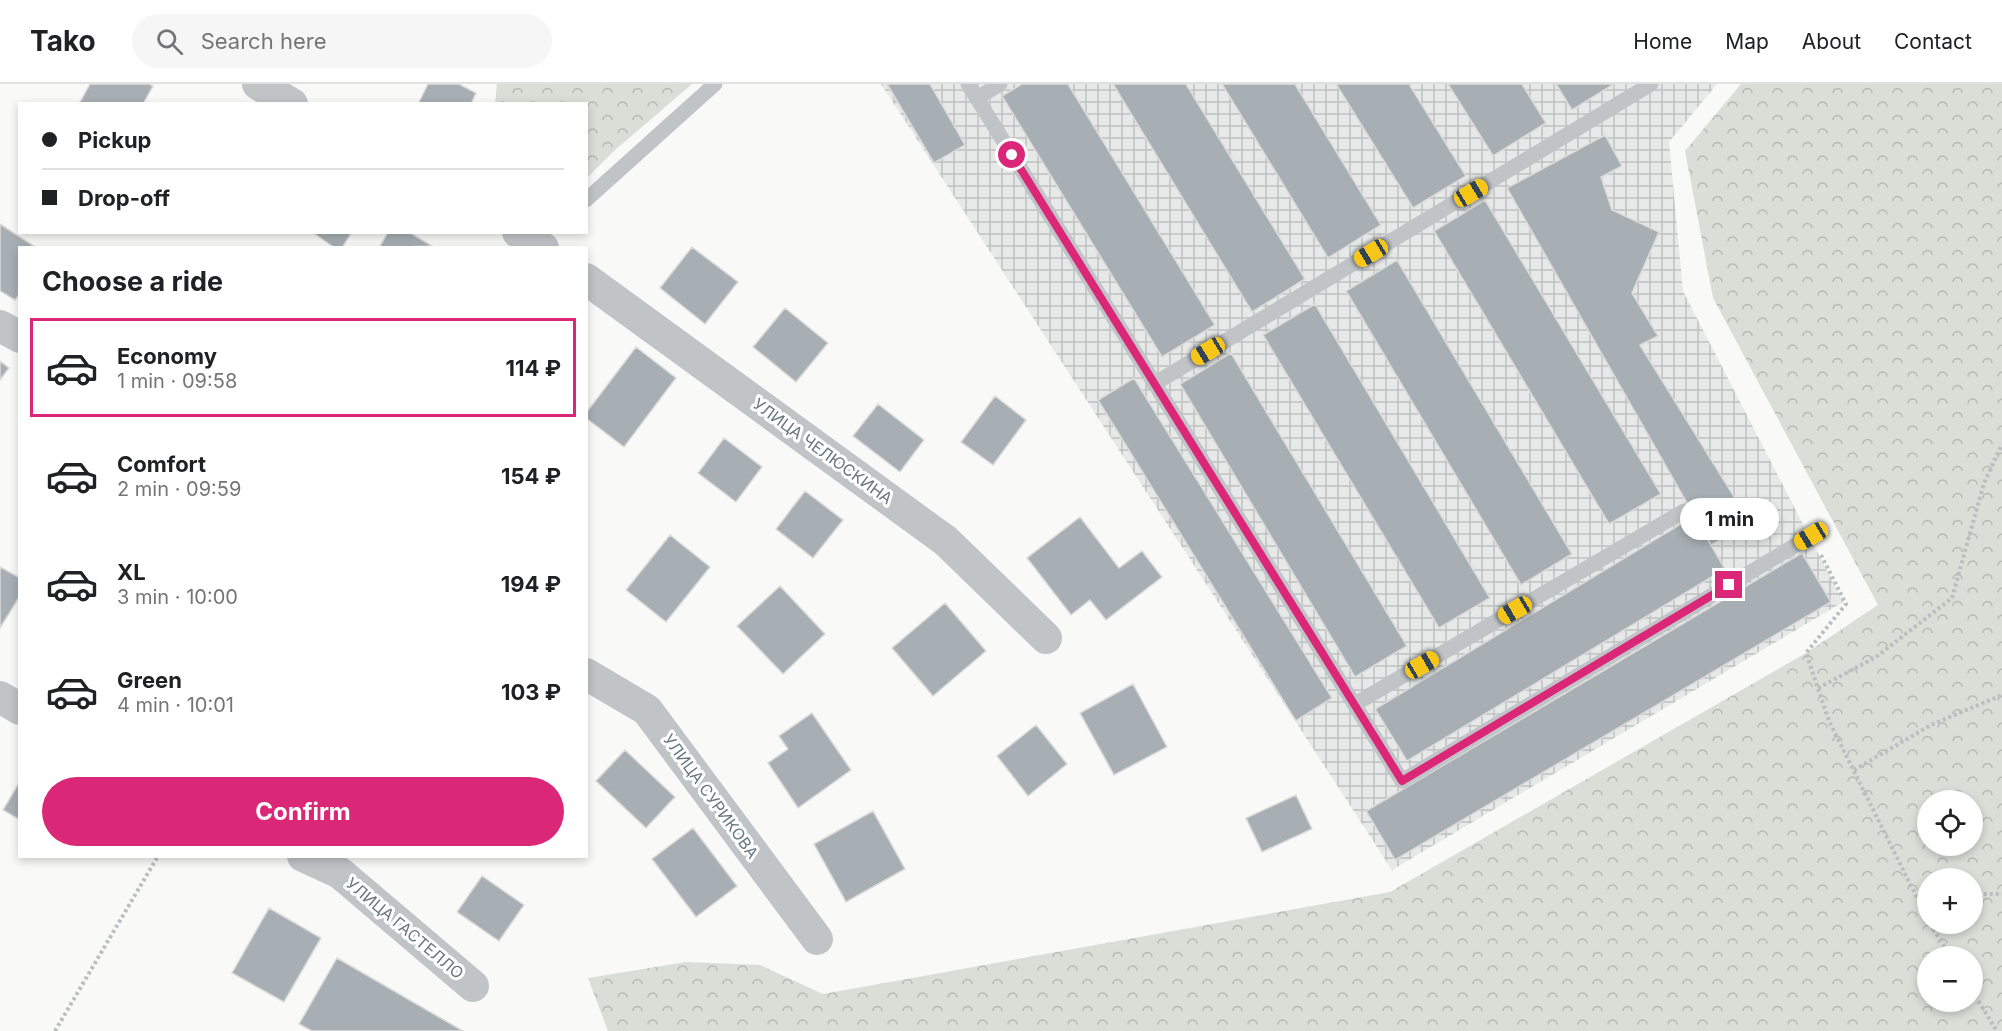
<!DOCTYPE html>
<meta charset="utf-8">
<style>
body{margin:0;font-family:Inter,sans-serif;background:#f6f6f6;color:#202124;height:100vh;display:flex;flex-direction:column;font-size:22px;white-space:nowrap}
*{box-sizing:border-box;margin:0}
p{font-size:20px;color:#757577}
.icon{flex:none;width:33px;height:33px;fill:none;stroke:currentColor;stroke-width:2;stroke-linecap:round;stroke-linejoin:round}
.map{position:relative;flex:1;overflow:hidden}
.details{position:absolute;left:18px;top:162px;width:570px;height:612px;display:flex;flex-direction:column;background:#fff;border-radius:0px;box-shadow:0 3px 9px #0003}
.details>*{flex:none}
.banner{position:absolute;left:18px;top:18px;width:570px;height:132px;border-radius:0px;box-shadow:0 3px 9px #0003;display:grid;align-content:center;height:132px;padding:0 24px;background:#fff}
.fabs{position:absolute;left:1917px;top:706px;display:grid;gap:12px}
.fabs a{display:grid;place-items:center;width:66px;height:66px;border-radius:50%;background:#fff;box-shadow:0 3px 9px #0003;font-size:30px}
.end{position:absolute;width:27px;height:27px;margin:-14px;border:8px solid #db2777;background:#fff;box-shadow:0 0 0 3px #fff}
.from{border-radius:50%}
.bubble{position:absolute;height:42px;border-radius:21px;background:#fff;box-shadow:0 3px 9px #0003;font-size:20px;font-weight:700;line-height:42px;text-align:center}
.car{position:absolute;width:18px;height:36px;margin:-18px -9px;border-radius:8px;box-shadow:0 0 4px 2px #0007;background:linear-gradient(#f5c518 24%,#345 0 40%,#f5c518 0 76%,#345 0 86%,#f5c518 0)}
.banner b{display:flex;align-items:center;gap:21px;height:57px;font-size:22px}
.banner b+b{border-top:2px solid #e0e0e0}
.banner i{width:15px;height:15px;background:#202124}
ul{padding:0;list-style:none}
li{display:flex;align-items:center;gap:18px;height:99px;margin:0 12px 9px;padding:0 12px;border:3px solid transparent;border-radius:0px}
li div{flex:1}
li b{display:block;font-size:22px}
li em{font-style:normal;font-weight:700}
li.active{border-color:#db2777}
li>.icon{width:54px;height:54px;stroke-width:1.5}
h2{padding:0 24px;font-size:27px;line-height:72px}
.primary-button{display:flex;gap:12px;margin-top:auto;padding:12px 24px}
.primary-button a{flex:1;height:69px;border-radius:36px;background:#db2777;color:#fff;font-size:24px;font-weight:700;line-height:69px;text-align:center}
header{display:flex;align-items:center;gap:36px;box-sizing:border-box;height:84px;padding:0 30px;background:#fff;border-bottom:2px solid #e0e0e0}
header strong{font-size:28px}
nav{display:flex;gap:33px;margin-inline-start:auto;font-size:21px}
.search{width:420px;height:54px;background:#f6f6f6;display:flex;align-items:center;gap:15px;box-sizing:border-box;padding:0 21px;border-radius:33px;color:#757577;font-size:22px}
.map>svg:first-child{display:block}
</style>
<header>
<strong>Tako</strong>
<div class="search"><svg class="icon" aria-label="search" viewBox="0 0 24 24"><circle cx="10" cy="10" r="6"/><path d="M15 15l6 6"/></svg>Search here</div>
<nav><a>Home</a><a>Map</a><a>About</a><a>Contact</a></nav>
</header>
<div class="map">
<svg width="2002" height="947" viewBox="0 0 2002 947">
<defs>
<pattern id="industrial-grid" width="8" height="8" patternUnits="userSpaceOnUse" patternTransform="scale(1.5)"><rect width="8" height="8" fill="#e7e9e8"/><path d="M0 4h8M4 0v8" fill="none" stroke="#bfc2c1"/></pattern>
<pattern id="forest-crowns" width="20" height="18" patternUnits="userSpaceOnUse" patternTransform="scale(1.5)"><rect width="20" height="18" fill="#daded7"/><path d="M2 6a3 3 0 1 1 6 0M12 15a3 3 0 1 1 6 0" fill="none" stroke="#b5b9b4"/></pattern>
</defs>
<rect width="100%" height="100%" fill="#f9f9f8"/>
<!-- industrial -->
<path fill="url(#industrial-grid)" d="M881,0H1717L1669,58L1683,207L1843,518L1392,786Z"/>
<!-- forest -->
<path fill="url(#forest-crowns)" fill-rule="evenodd" d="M497,0H692L614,67L587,94L586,20L495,19Z
M1741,0H2002V947H608L588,894L686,878L760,881L823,910L1390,808L1806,569L1878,521L1713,214L1685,67ZM1928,717H1972V762H1928ZM1928,795H1972V840H1928ZM1928,873H1972V918H1928Z"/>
<!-- building -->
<path fill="#a7afb4" stroke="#dbdbda" stroke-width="1.5" d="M90,0H149L153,2L143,20H79Z
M428,0H459L476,9L471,20H418Z
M887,0H930L965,61L934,79Z
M1022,0H1068L1215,241L1162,273L1002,12Z
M1113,0H1186L1305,195L1252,228Z
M1222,0H1295L1381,141L1328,174Z
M1336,0H1409L1466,92L1413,124Z
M1448,0H1522L1546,39L1493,72Z
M1556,0H1614L1572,26Z
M1605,51L1622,82L1601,93L1612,126L1659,148L1632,209L1658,252L1640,261L1751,440L1711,461L1507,104Z
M1485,116L1661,410L1609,440L1434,147Z
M0,140L37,164H20V210L15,216L0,207Z
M312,148H352L342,164H335Z
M388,148H409L432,162L379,164Z
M692,163L738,198L705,240L660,204Z
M1397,176L1572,470L1521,501L1346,207Z
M1315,220L1490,514L1439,544L1263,251Z
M785,224L828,259L796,298L753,263Z
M636,263L676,294L624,363L586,334V329Z
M1231,269L1407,562L1355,593L1180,300Z
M0,277L9,284L0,296Z
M1134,294L1332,614L1296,637L1098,316Z
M995,312L1026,336L993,381L961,358Z
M878,320L924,356L900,388L853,352Z
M724,354L762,383L736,418L698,389Z
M805,407L843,436L813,474L776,445Z
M1694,432L1725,485L1407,677L1375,625Z
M1080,433L1119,484L1142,467L1162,493L1106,536L1090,516L1071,531L1027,474Z
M670,451L710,483L666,538L626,506Z
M1802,469L1831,518L1395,776L1366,727Z
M0,483L20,494V512L0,544Z
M780,502L825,550L783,590L737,542Z
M945,519L986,567L933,612L892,564Z
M1133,600L1167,663L1114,691L1080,629Z
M812,629L851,686L798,724L768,679L788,665L779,652Z
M1036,641L1067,680L1028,712L997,672Z
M625,666L675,713L646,744L596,697Z
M20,697V736L3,726Z
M1296,711L1312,745L1262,768L1246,734Z
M873,727L905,785L846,818L814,760Z
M693,744L737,802L696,833L652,775Z
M482,792L524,821L499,857L457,828Z
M269,824L321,854L284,918L232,889Z
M337,874L463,947H312L299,940Z"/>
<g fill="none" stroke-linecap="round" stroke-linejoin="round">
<!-- path -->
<path stroke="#babec0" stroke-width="4" stroke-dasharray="3 3" stroke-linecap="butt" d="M1821,471L1846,520L1806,569L1829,637L1928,836
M1818,604L1876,573L1952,514L1984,399L2002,360
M1854,686L1931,641L2002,611
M1972,812L1980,810H2002
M1930,840L1951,873
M1972,907L1997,947
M55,947L158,772"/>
<!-- service -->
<path stroke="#c0c4c7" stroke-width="15" d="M968,0L1402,697L1811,452
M977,14L1000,0
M586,116L715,0
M1154,300L1651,0
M1355,620L1684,427"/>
<!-- minor -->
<path stroke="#c0c4c7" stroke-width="32" d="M258,0L292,20
M518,148L543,164
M586,195L946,457L1046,554
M0,242L20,253
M586,590L647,626L817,855
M0,613L20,625
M303,772L340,789L473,902"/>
</g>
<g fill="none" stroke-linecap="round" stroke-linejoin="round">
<!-- route -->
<path stroke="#db2777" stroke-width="8" d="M1012,71L1402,697L1729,501"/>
</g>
<g text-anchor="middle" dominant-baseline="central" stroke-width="6" stroke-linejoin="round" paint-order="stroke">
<!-- street labels -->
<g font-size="16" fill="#68777f" stroke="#fff">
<text transform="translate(823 367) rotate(36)">УЛИЦА ЧЕЛЮСКИНА</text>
<text transform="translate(711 712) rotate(54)">УЛИЦА СУРИКОВА</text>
<text transform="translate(405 844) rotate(40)">УЛИЦА ГАСТЕЛЛО</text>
</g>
</g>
</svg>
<div class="fabs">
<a><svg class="icon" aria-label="locate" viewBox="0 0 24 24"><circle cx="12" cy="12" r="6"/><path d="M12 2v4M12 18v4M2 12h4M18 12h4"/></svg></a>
<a>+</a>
<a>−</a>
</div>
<i class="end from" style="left:1012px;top:71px"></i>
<i class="end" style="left:1729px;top:501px"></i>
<div class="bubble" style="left:1680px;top:414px;width:99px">1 min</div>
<i class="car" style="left:1471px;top:109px;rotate:59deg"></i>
<i class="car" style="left:1371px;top:169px;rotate:239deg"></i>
<i class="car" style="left:1208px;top:267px;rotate:239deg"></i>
<i class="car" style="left:1811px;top:452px;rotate:239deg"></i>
<i class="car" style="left:1515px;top:526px;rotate:240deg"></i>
<i class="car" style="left:1422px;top:581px;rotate:60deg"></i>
<div class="banner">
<b><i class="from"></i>Pickup</b>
<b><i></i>Drop-off</b>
</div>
<section class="details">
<h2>Choose a ride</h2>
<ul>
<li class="active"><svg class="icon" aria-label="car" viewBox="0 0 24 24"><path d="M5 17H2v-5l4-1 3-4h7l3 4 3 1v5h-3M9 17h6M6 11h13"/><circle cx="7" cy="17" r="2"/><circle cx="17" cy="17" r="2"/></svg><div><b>Economy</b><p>1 min · 09:58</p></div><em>114 ₽</em></li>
<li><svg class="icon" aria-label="car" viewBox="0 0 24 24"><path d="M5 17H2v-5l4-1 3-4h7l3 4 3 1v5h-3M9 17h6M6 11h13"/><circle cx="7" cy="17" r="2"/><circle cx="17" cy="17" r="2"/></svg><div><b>Comfort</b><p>2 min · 09:59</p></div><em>154 ₽</em></li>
<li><svg class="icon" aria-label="car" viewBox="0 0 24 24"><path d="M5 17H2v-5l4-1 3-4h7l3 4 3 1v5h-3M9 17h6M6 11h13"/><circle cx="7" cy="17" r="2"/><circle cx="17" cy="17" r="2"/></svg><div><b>XL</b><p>3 min · 10:00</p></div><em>194 ₽</em></li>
<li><svg class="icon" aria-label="car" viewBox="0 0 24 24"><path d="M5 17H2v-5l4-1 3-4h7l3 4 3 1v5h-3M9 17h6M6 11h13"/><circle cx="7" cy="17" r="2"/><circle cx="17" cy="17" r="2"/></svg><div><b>Green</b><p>4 min · 10:01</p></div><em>103 ₽</em></li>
</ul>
<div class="primary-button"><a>Confirm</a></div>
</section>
</div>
